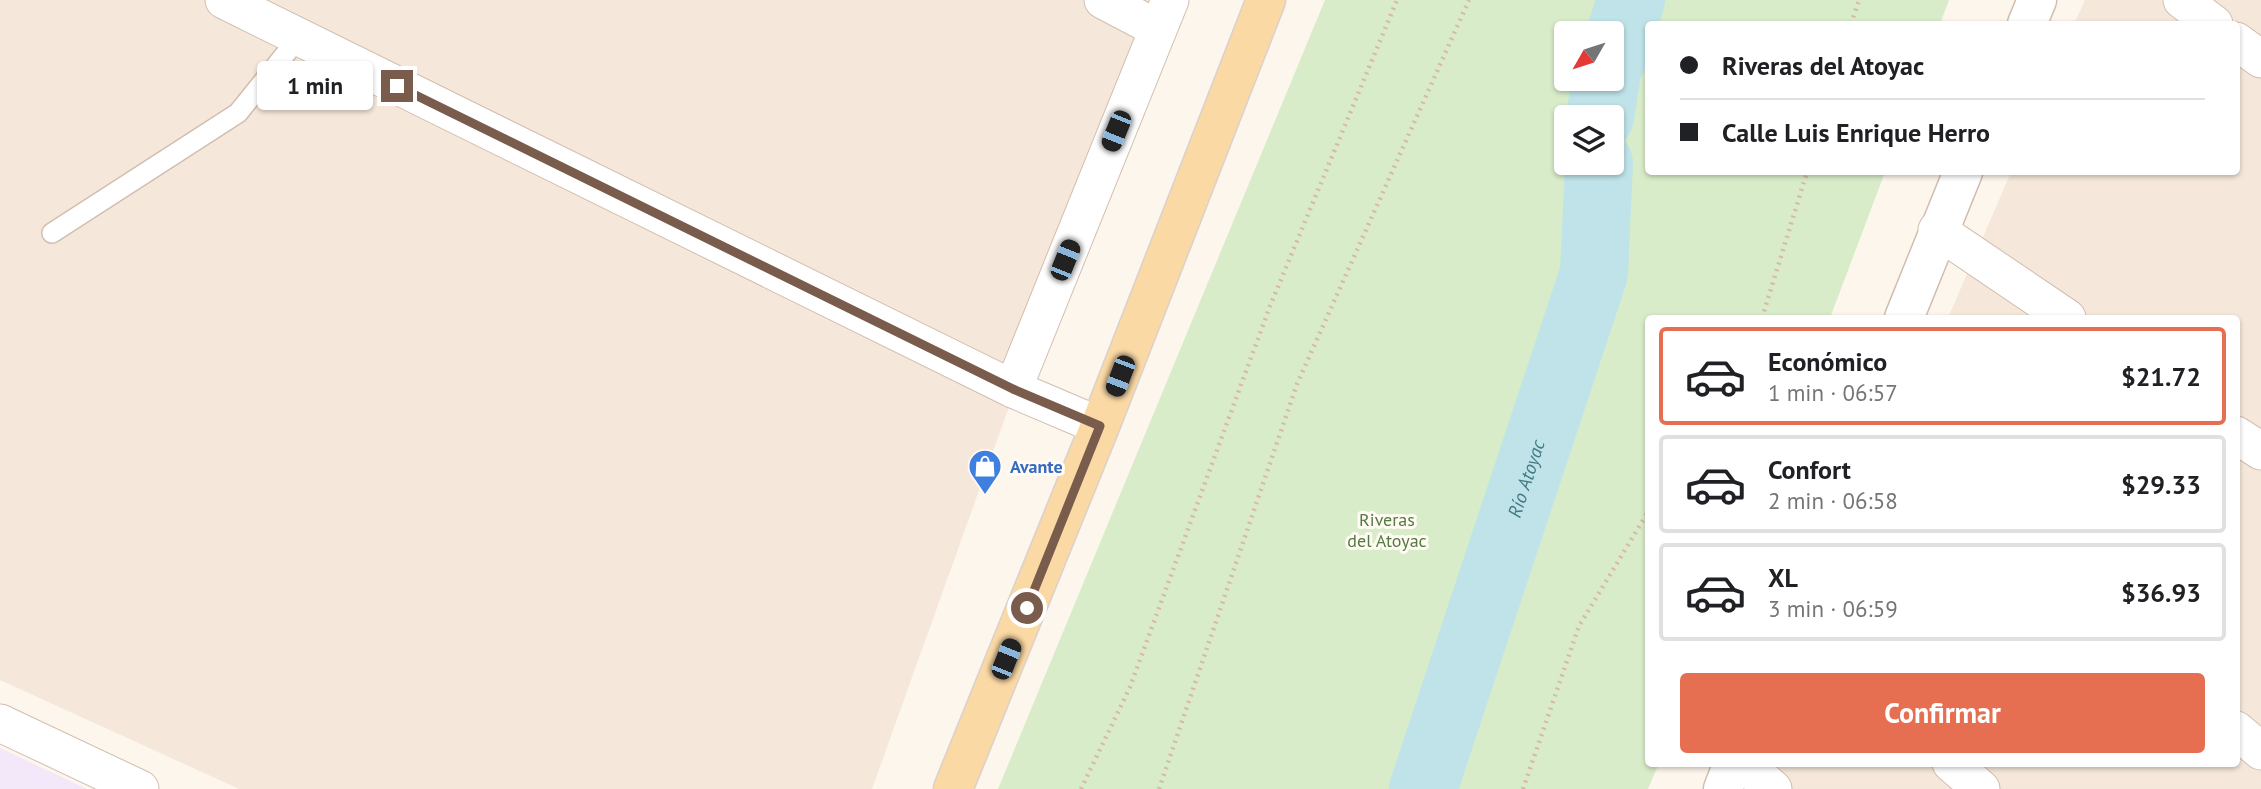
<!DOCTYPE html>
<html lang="es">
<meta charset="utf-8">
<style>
body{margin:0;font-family:"PT Sans",sans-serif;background:#f2f2f2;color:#202124;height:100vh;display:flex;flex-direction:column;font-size:26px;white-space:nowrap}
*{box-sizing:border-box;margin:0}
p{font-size:23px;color:#757577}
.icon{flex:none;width:38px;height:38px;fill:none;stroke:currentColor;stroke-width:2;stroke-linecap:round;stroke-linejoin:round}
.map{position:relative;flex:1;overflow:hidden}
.side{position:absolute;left:1645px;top:315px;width:595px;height:452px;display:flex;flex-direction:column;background:#fff;border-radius:7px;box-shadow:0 2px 5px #0004}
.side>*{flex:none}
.hud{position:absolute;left:1645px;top:21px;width:595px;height:154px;border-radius:7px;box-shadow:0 2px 5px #0004;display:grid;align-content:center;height:154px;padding:0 35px;background:#fff}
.needle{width:46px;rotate:231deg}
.fabs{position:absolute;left:1554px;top:21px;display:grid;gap:14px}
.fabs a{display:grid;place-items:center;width:70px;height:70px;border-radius:7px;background:#fff;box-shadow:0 2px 5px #0004;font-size:35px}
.end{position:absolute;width:32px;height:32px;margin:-16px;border:9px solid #7a5c4d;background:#fff;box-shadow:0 0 0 4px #fff}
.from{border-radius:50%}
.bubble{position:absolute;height:49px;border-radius:7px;background:#fff;box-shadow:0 2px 5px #0004;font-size:23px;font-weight:600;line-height:49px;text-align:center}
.car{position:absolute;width:21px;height:42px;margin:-21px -10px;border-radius:9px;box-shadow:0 0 5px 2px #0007;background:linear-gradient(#222 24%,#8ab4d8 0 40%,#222 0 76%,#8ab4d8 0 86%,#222 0)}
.hud b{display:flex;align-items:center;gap:24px;height:66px;font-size:26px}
.hud b+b{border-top:2px solid #e0e0e0}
.hud i{width:18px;height:18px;background:#202124}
ul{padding:12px 0 0;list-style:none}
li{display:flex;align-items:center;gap:21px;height:98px;margin:0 14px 10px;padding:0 21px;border:4px solid #e0e0e0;border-radius:7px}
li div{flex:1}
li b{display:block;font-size:26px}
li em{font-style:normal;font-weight:600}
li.on{border-color:#e76f51}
li>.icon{width:63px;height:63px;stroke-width:1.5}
.action{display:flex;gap:14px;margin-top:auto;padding:14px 35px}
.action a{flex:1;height:80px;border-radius:7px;background:#e76f51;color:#fff;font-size:28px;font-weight:600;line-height:80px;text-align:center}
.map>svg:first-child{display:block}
</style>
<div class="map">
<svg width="2261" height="789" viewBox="0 0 2261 789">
<rect width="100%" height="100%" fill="#fdf6ec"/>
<!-- residential -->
<path fill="#f5e8da" d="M0,0H1155L872,789H239L0,680Z
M2085,0H2261V789H1745L1756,763H2236V318H1948L2011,172H2236V24H2074Z"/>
<!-- education -->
<path fill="#f3e8fa" d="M0,748L87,789H0Z"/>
<!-- green -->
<path fill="#d8ecc9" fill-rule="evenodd" d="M1325,0H1949L1940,24H1648V172H1885L1830,318H1648V763H1659L1648,789H998ZM1566,33H1612V79H1566ZM1566,117H1612V163H1566Z"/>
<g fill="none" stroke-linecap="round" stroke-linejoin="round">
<!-- river -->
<g stroke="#bfe3e8" stroke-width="68">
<path d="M1612,60L1631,0"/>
<path d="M1600,117L1606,79"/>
<path id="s1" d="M1423,789L1594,273L1599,163"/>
</g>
<defs>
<path id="service" d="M52,233L238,113L299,37"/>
<path id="minor" d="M224,0L1013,389L1100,426
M1103,0L1158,29
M2182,0L2214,24
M2236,41L2261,59
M1937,230L2067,318
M1013,389L1170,0
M2236,435L2261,451
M0,723L140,789
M2236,730L2261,751
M1743,763L1773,789
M1951,763L1981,789"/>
<path id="tertiary" d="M2027,24L2037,0
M1904,318L1963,172
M1723,789L1733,763"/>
<path id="primary" d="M953,789L1100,426L1266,0"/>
</defs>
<!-- service casing -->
<use href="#service" stroke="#d1beb0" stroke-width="22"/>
<!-- minor casing -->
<use href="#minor" stroke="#d1beb0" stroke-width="39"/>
<!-- tertiary casing -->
<use href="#tertiary" stroke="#d1beb0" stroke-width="41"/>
<!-- primary casing -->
<use href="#primary" stroke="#dad1cd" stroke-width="41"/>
<!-- path -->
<path stroke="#d9b8a5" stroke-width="4.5" stroke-dasharray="2 5" stroke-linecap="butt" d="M1851,24L1859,0
M1762,318L1807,172
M1081,789L1130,687L1270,306L1397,0
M1159,789L1297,384L1469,0
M1523,789L1579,626L1648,512"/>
<!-- service -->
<use href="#service" stroke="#fff" stroke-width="19"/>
<!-- minor -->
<use href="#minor" stroke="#fff" stroke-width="37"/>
<!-- tertiary -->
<use href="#tertiary" stroke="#fff" stroke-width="38"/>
<!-- primary -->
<use href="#primary" stroke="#fbd9a5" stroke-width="38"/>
</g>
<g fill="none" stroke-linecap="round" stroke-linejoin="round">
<!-- route -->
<path stroke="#7a5c4d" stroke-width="9" d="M397,86L1013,389L1100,426L1027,608"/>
</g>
<!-- icons -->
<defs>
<symbol id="shop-pin" viewBox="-11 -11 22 30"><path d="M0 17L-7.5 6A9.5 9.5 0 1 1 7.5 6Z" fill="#3f7fe0" stroke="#fffaf3"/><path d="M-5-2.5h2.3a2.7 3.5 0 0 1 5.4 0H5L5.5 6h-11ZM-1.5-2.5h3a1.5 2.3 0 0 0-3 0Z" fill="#fff"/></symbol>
</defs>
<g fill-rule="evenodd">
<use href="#shop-pin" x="966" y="447" width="38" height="52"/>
</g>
<g text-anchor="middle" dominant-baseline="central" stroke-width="6" stroke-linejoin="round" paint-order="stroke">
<!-- shop labels -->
<g font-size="18" font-weight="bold" fill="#366cbe" stroke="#fffaf3" text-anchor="start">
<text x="1010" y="466">Avante</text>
</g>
<!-- park labels -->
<g font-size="18" fill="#537a41" stroke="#fffaf3">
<text x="1387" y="519">Riveras<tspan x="1387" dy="21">del Atoyac</tspan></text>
</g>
<!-- water labels -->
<g font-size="19" font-style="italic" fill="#437c86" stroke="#fffaf3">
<text stroke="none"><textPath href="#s1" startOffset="327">Río Atoyac</textPath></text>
</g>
</g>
</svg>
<div class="fabs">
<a><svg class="needle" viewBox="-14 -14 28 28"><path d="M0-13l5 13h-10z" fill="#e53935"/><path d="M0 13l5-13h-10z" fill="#757577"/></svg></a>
<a><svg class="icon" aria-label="layers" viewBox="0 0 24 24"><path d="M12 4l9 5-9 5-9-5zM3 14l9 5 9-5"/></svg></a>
</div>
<i class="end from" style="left:1027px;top:608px"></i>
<i class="end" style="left:397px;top:86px"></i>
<div class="bubble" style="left:257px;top:61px;width:116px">1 min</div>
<i class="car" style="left:1116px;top:131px;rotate:202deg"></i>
<i class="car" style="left:1065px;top:260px;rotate:22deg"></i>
<i class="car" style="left:1120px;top:376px;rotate:201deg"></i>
<i class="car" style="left:1006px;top:659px;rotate:22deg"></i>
<div class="hud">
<b><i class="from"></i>Riveras del Atoyac</b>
<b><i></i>Calle Luis Enrique Herro</b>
</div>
<section class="side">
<ul>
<li class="on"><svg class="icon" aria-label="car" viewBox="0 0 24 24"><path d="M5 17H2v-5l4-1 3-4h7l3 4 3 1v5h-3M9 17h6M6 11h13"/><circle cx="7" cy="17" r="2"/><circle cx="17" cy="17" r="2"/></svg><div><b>Económico</b><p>1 min · 06:57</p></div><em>$21.72</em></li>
<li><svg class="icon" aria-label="car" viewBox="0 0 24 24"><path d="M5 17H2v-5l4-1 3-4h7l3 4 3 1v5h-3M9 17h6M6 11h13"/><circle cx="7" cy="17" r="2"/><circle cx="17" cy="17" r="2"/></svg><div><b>Confort</b><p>2 min · 06:58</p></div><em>$29.33</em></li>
<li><svg class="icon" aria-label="car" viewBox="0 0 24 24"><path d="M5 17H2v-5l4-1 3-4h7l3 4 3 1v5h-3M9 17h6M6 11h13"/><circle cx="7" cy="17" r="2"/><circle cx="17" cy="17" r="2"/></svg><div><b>XL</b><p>3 min · 06:59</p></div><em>$36.93</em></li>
</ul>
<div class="action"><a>Confirmar</a></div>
</section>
</div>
